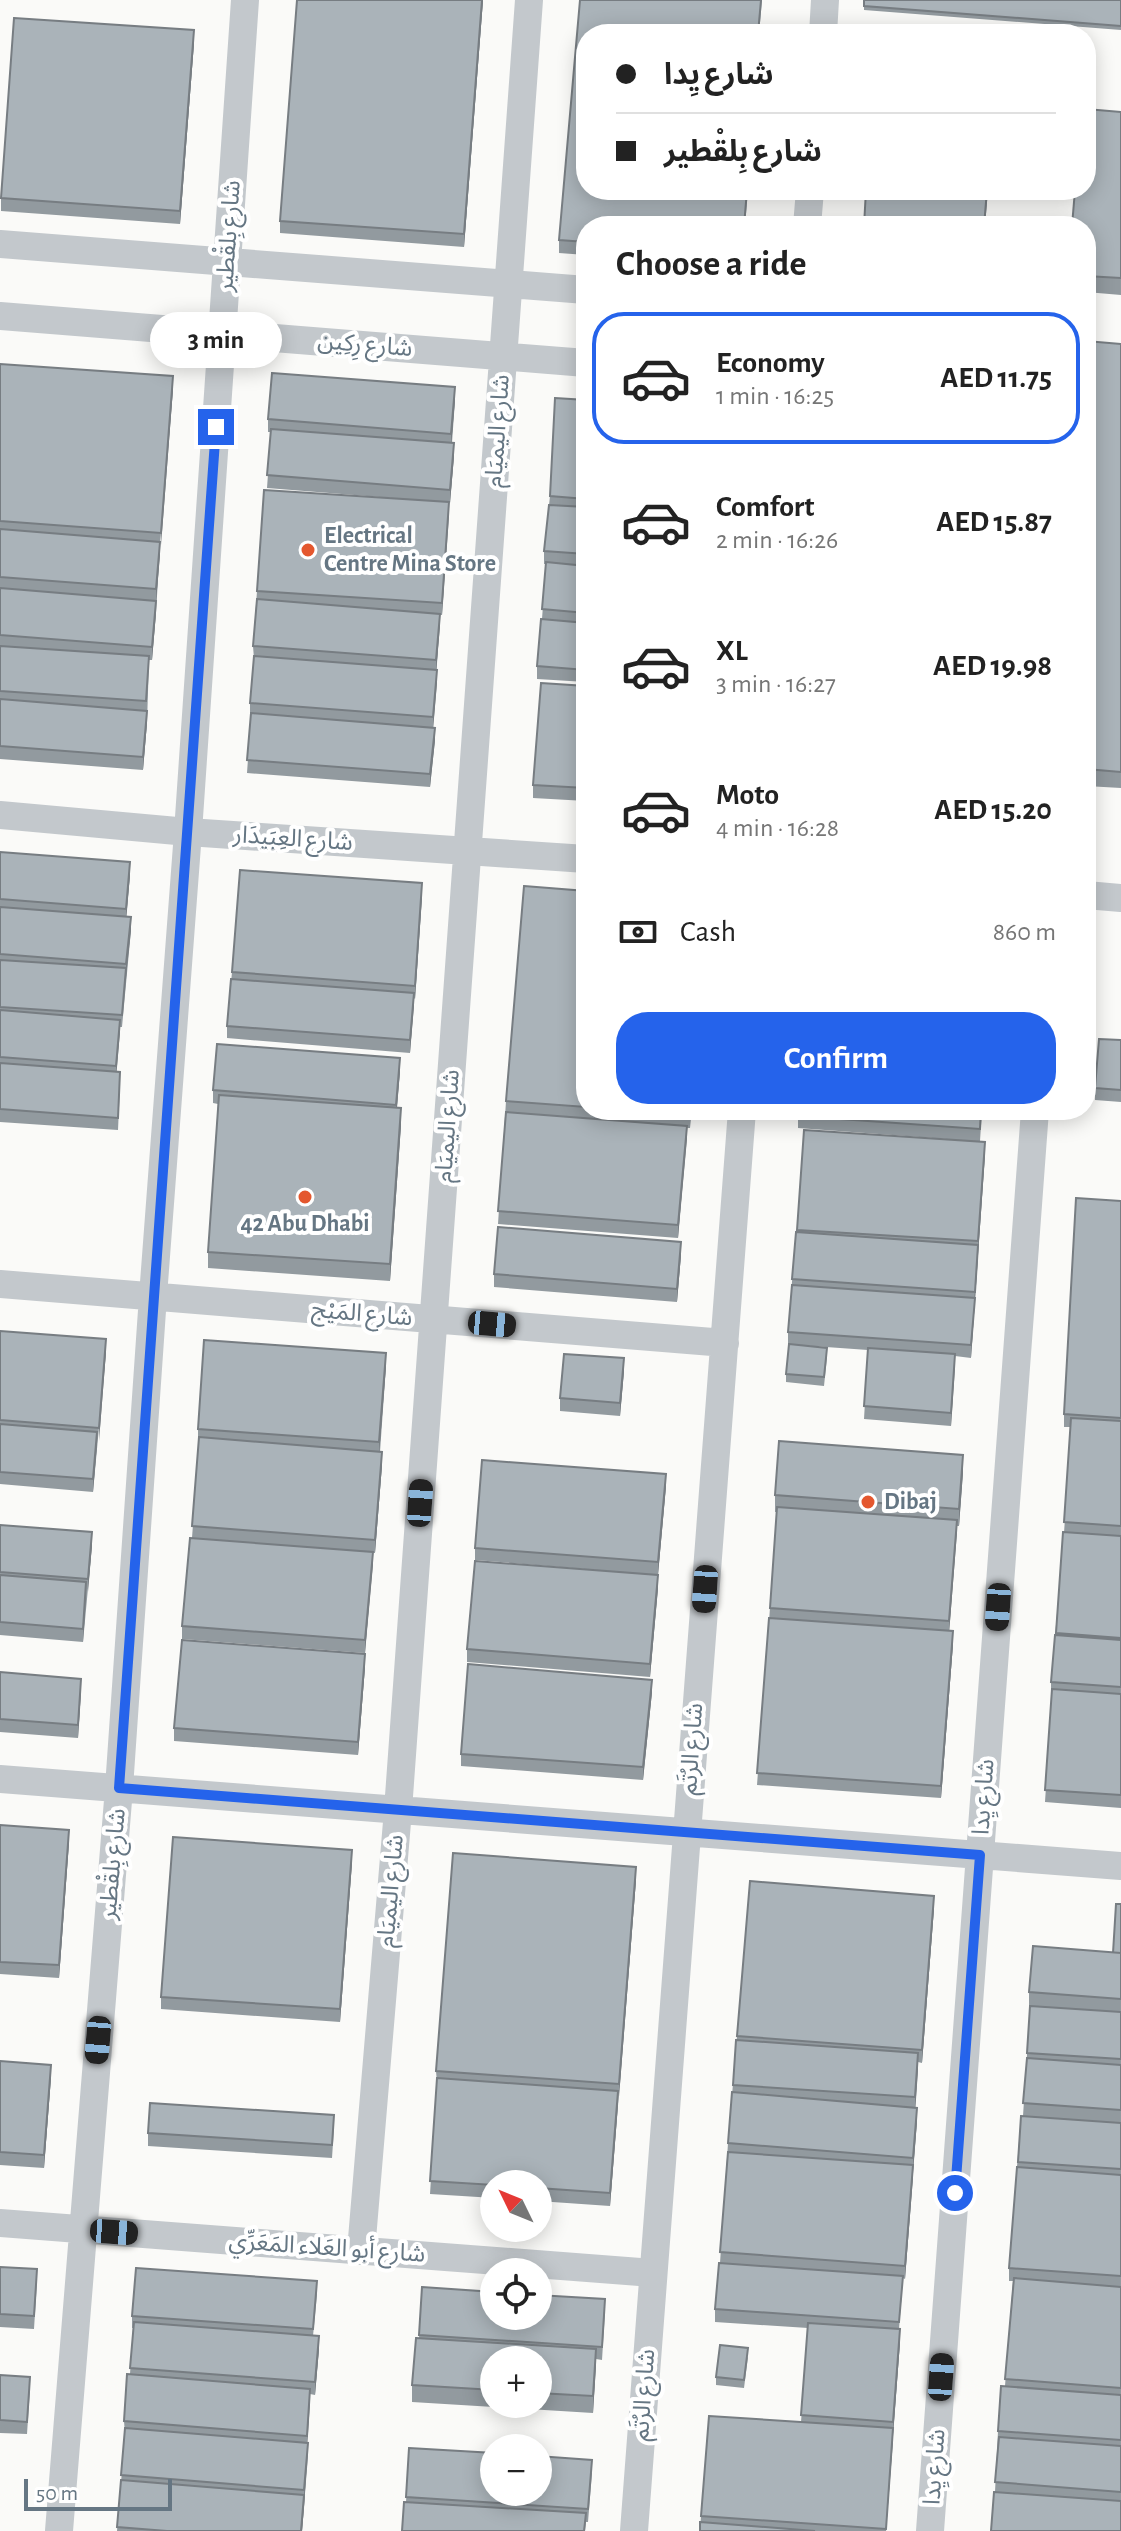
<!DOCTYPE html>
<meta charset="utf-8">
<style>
body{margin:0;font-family:"Alegreya Sans","Noto Sans Arabic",sans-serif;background:#f6f6f6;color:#222;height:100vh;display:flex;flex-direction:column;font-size:30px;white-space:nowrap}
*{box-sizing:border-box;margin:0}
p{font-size:26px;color:#767676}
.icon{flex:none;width:44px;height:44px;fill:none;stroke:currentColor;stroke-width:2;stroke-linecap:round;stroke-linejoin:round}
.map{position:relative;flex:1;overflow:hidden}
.details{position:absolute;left:576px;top:216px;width:520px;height:904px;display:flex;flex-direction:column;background:#fff;border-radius:32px;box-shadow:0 4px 20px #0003}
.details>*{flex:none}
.banner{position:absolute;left:576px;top:24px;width:520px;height:176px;border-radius:32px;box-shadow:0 4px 20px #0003;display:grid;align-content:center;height:176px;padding:0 40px;background:#fff}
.needle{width:52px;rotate:313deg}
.tools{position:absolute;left:480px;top:2170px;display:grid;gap:16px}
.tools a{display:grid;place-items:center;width:72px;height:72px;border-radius:50%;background:#fff;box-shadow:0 4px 20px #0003;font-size:40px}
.scale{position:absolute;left:24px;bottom:20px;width:148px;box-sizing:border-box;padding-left:8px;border:4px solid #657683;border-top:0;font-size:22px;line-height:28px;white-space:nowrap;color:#657683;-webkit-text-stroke:6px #fff;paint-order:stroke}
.end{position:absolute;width:36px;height:36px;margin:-18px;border:10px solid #2563eb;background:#fff;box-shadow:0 0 0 4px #fff}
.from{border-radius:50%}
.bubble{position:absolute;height:56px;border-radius:28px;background:#fff;box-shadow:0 4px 20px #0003;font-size:26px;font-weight:700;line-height:56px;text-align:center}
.car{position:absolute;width:24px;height:48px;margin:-24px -12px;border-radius:10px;box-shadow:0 0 6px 2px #0007;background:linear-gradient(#222 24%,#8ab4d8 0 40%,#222 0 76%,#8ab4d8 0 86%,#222 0)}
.banner b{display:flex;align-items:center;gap:28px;height:76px;font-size:30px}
.banner b+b{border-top:2px solid #e0e0e0}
.banner i{width:20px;height:20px;background:#222}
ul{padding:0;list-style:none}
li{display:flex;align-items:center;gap:24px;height:132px;margin:0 16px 12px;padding:0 24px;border:4px solid transparent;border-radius:32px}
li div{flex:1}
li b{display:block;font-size:30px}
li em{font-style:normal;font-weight:700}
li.active{border-color:#2563eb}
li>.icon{width:72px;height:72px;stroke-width:1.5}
h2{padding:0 40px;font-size:36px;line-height:96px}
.pay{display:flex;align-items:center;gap:20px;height:88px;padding:0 40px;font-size:30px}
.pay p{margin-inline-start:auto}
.action{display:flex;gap:16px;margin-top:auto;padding:16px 40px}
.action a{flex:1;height:92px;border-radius:32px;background:#2563eb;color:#fff;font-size:32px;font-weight:700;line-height:92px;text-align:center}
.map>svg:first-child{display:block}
</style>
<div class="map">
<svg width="1121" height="2531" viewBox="0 0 1121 2531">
<rect width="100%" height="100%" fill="#fafaf8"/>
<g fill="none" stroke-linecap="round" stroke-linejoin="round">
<!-- minor -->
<path stroke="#c3c8cc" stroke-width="28" d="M823,34L825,0
M807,226L810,190
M0,244L586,290
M0,316L586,363
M0,815L188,832L586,859
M1086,895L1121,898
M0,1284L725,1343
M0,1779L1121,1866
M0,2223L653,2273
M361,2251L398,1810L529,0
M59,2531L119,1788L153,1296L188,832L245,0
M634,2531L742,1110
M930,2531L1035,1110"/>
</g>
<!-- wall -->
<path fill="#929a9f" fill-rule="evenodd" d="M483,0L464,247L280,233V221Z
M580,0H762L759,34H586V190H748L745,226H586V255L559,253V240Z
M864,0H1121V30L864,10Z
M194,43L180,224L1,211V198Z
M1121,112V295L1086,292V226Z
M1086,341L1121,344V788L1086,786Z
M0,364L173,389L160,545L156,613L152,660H149L147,723L143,770L0,759Z
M455,400L452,443L454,456L450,503L449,502L442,615H440L433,728L435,740L430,787L247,773L251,716L250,715V703L254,659L253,646L257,591L417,500L267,488L271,432H268V419Z
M586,400V682L537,679V666L542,619L546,564H544V551L550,496Z
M586,686V801L533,798V785Z
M0,852L130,875L126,917L131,930L122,1027H120L116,1072L120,1085L118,1130L0,1122Z
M586,891V1110H692L690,1128H687L678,1238L498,1224L506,1101Z
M422,896L415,999L414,998L410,1053L227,1038V1026L232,972Z
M1121,1040V1102L1095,1100V1088Z
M400,1071L397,1108L401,1125L390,1281L208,1268V1252L218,1104L213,1103V1090Z
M798,1110H982L980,1141L985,1154L971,1358L955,1356L951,1426L864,1419L868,1350L798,1345L827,1357L824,1386L786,1382V1374L789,1345L788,1344V1332L796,1232H797L804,1130L960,1140L798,1128Z
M1121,1201V1808L1045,1802L1052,1695L1051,1694V1682L1064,1533L1071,1427H1064V1414Z
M681,1255L677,1302L494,1287V1274Z
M0,1331L106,1352L93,1492L0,1484Z
M386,1366L380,1452L382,1465L375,1553H373L365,1653L182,1639V1626L192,1538L199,1442H198V1429Z
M624,1371L620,1416L560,1411V1398Z
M963,1472L959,1526H957L949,1631L953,1644L941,1798L757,1785L777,1512H775V1495Z
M666,1486L658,1575L475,1560V1548Z
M0,1525L92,1545L83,1642L0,1635Z
M658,1588L650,1677L467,1662V1649Z
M365,1667L358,1755L174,1741V1728Z
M0,1672L81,1691L78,1738L0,1732Z
M652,1692L643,1780L461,1766V1754Z
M0,1825L69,1842L59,1978L0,1974Z
M352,1862L340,2022L161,2009V1997Z
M636,1880L610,2206L538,2201V2184H494V2198L430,2194L437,2083L436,2071Z
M750,1881L934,1908L922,2063L918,2062L915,2108L917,2121L905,2279L903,2278L899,2329L900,2342L886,2531H700L701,2516L801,2422L808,2328L715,2322V2309L720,2263L728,2143Z
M1121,1904V2531L995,2492L998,2431L1005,2386L1013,2281H1009V2268L1021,2116H1023L1030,2009H1029V1992L1113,1953Z
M0,2061L51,2077L44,2168L0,2165Z
M334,2128L332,2158L148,2146V2133Z
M0,2267L37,2282L34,2329L0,2327Z
M422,2287L605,2312L602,2360L596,2359L593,2413L412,2402V2385L419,2338ZM494,2360H538V2404H494Z
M317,2294L313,2336L319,2349L315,2395L310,2394L307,2443L308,2456L302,2531H117L125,2434L124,2421L130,2374L133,2328H132V2316Z
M748,2357L744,2388L716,2385V2377Z
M0,2375L30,2389L27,2434L0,2433Z
M409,2448L592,2473L588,2522H586L585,2531H402L406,2502Z"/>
<!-- shaded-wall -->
<path fill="#777d82" d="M482,0H483L464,247V234Z
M194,30V43L180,224V211Z
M987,190H988L985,226H984Z
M173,376V389L161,545V533Z
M455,387V400L451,447V434Z
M454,443V456L450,503V490Z
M449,502V515L442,615V603Z
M160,542V555L156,602V589Z
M156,601V613L152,660V647Z
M440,614V626L436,673V660Z
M437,670V683L433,730V717Z
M147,711V723L143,770V757Z
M435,728V740L430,787V774Z
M130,862V875L126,922V909Z
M422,883V896L415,999V986Z
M131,917V930L126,977V964Z
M414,993V1006L410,1053V1040Z
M120,1020V1032L116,1079V1066Z
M400,1058V1071L396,1118V1105Z
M401,1108V1125L390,1281V1264Z
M687,1126V1139L678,1238V1225Z
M985,1142V1154L978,1254V1241Z
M681,1242V1255L677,1302V1289Z
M978,1245V1257L971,1358V1345Z
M106,1339V1352L99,1441V1428Z
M386,1353V1366L379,1455V1442Z
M955,1354V1367L951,1426V1413Z
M624,1358V1371L620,1416V1403Z
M97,1432V1445L93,1492V1479Z
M382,1452V1465L375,1553V1540Z
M963,1455V1472L959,1526V1509Z
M666,1474V1486L658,1575V1562Z
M957,1520V1532L949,1634V1621Z
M92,1532V1545L88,1592V1579Z
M373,1552V1565L365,1653V1640Z
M658,1575V1588L650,1677V1664Z
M86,1582V1595L83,1642V1629Z
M953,1631V1644L941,1798V1786Z
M365,1654V1667L358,1755V1742Z
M81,1679V1691L78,1738V1725Z
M652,1680V1692L643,1780V1767Z
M69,1830V1842L59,1978V1965Z
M352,1850V1862L340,2022V2009Z
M636,1867V1880L619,2097V2084Z
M934,1896V1908L922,2063V2050Z
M918,2053V2070L915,2114V2097Z
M51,2065V2077L44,2168V2155Z
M618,2091V2104L610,2206V2193Z
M917,2108V2121L913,2171V2158Z
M913,2165V2177L905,2279V2266Z
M900,2329V2342L893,2434V2422Z
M319,2336V2349L315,2395V2382Z
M596,2349V2366L593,2413V2396Z
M310,2389V2402L307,2449V2436Z
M893,2428V2441L886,2531V2529Z
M308,2443L304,2508L302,2531H301Z"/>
<!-- building -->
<path fill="#aab3b9" stroke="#777d82" stroke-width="2" d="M297,0H482L464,234L280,221Z
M580,0H761L758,34H586V190H747L744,226H586V242L559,240Z
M864,0H1121V26L864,6Z
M14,18L194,30L180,211L1,198Z
M1086,109L1121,112V278L1086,276V226H1072L1075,190H1086Z
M866,190H987L984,226H864Z
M1086,341L1121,344V772L1086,769Z
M0,364L173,376L161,533L0,521Z
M272,373L455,387L451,434L268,419Z
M555,398L586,400V499L550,496Z
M271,429L454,443L450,490L267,475Z
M264,490L449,502L442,603L257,591Z
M549,505L586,507V554L544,551Z
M0,529L160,542L156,589L0,577Z
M546,562L586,566V613L542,609Z
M0,588L156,601L152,647L0,635Z
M257,599L440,614L436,660L253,646Z
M541,619L586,623V670L537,666Z
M0,646L149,656L146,701L0,691Z
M254,656L437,670L433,717L250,703Z
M541,683L586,686V788L533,785Z
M0,699L147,711L143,757L0,746Z
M251,713L435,728L430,774L247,760Z
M0,852L130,862L126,909L0,899Z
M240,870L422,883L415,986L232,972Z
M524,886L586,891V1107L506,1101Z
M0,907L131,917L126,964L0,954Z
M0,960L126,968L122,1015L0,1007Z
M231,979L414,993L410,1040L227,1026Z
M0,1010L120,1020L116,1066L0,1057Z
M1099,1039L1121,1040V1090L1095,1088Z
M217,1044L400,1058L396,1105L213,1090Z
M0,1063L120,1072L118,1118L0,1109Z
M219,1095L401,1108L390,1264L208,1252Z
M623,1110H690V1115Z
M798,1110H981L980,1129L798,1116Z
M506,1112L687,1126L678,1225L498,1211Z
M804,1130L985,1142L978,1241L797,1230Z
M1076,1198L1121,1201V1418L1064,1414Z
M498,1227L681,1242L677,1289L494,1274Z
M796,1232L978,1245L975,1292L792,1279Z
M792,1285L975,1298L971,1345L788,1332Z
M0,1331L106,1339L99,1428L0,1420Z
M204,1340L386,1353L379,1442L198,1429Z
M789,1344L827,1348L824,1377L786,1374Z
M868,1348L955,1354L951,1413L864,1406Z
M564,1354L624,1358L620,1403L560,1398Z
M1071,1418L1121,1421V1526L1064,1522Z
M0,1424L97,1432L93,1479L0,1472Z
M199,1437L382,1452L375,1540L192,1526Z
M779,1441L963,1455L959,1509L775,1495Z
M482,1460L666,1474L658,1562L475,1548Z
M777,1507L957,1520L949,1621L770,1608Z
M0,1525L92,1532L88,1579L0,1572Z
M1063,1532L1121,1536V1638L1056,1633Z
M190,1538L373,1552L365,1640L182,1626Z
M475,1561L658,1575L650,1664L467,1649Z
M0,1575L86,1582L83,1629L0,1622Z
M769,1618L953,1631L941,1786L757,1773Z
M1055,1635L1121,1640V1687L1051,1682Z
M182,1640L365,1654L358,1742L174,1728Z
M468,1664L652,1680L643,1767L461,1754Z
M0,1672L81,1679L78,1725L0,1719Z
M1052,1689L1121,1694V1795L1045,1790Z
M0,1825L69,1830L59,1965L0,1962Z
M173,1837L352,1850L340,2009L161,1997Z
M453,1853L636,1867L619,2084L436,2071Z
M750,1881L934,1896L922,2050L737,2036Z
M1116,1904H1121V1953H1113Z
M1033,1946L1121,1953V1999L1029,1992Z
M1030,2006L1121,2012V2059L1027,2053Z
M736,2040L918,2053L915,2097L733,2085Z
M1027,2058L1121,2065V2110L1023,2103Z
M0,2061L51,2065L44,2155L0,2152Z
M437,2078L618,2091L610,2193L538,2188V2184H494V2185L430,2181Z
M732,2092L917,2108L913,2158L728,2143Z
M150,2103L334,2115L332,2145L148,2133Z
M1021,2116L1121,2123V2169L1018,2162Z
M728,2152L913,2165L905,2266L720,2252Z
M1017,2167L1121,2175V2276L1009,2268Z
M719,2263L903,2276L899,2322L715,2309Z
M0,2267L37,2269L34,2316L0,2314Z
M136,2268L317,2281L313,2329L132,2316Z
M1014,2278L1121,2287V2388L1005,2379Z
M422,2287L494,2292V2316H538V2295L605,2299L602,2347L419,2335Z
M134,2322L319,2336L315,2382L130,2368Z
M808,2323L900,2329L893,2422L801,2415Z
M416,2338L596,2349L593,2396L538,2393V2360H494V2390L412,2385Z
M720,2345L748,2348L744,2380L716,2377Z
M127,2374L310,2389L307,2436L124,2421Z
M0,2375L30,2377L27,2422L0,2420Z
M1001,2386L1121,2395V2440L998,2431Z
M709,2416L893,2428L886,2529L701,2516Z
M125,2428L308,2443L304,2490L121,2475Z
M999,2437L1121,2446V2492L995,2482Z
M409,2448L494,2453V2492H538V2456L592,2460L588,2509L406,2497Z
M121,2480L304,2495L301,2531H167L117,2527Z
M994,2492L1121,2501V2531H991Z
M404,2502L586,2513L584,2531H402Z
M700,2522L815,2531H700Z"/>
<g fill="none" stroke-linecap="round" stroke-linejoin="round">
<!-- route -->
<path stroke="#2563eb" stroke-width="10" d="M216,427L119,1788L980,1855L955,2193"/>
</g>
<!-- markers -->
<g fill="#e4572e" stroke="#fff" stroke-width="3">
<circle cx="308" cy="550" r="8"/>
<circle cx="305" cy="1197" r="8"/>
<circle cx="868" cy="1502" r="8"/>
</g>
<g text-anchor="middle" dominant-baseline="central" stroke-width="8" stroke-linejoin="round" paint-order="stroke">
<!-- street labels -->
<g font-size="24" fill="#657683" stroke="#fff">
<text transform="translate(229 236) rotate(-86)">شارع بِلقْطير</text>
<text transform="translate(365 345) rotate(5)">شارع رِكِين</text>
<text transform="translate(498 431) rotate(-86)">شارع اليميَام</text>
<text transform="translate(293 839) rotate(4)">شارع العِبَيدَار</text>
<text transform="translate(448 1126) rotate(-86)">شارع اليميَام</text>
<text transform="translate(362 1314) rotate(5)">شارع المَيْج</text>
<text transform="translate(692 1749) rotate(-86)">شارع الرُتَم</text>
<text transform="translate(984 1797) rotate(-86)">شارع يِدا</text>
<text transform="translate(113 1864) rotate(-85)">شارع بِلقْطير</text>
<text transform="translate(391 1891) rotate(-85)">شارع اليميَام</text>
<text transform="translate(327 2248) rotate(4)">شارع أبو العَلاء المَعَرِّي</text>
<text transform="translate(644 2395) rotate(-86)">شارع الرُتَم</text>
<text transform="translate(935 2467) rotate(-86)">شارع يِدا</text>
</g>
<!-- poi labels -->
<g font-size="24" font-weight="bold" fill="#657683" stroke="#fff" text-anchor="start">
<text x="324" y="536">Electrical<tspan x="324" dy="28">Centre Mina Store</tspan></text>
<text x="305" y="1224" text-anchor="middle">42 Abu Dhabi</text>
<text x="884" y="1502">Dibaj</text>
</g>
</g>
</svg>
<div class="tools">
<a><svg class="needle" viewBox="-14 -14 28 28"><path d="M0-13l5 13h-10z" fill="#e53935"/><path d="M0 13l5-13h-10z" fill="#767676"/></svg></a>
<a><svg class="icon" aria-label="locate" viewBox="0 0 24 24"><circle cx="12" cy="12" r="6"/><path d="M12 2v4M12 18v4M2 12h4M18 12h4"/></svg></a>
<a>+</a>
<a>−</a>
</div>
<div class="scale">50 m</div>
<i class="end from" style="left:955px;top:2193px"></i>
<i class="end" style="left:216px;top:427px"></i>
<div class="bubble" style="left:150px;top:312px;width:132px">3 min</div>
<i class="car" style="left:492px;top:1324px;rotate:95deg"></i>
<i class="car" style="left:420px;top:1503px;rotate:4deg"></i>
<i class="car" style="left:705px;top:1589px;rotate:184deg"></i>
<i class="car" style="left:998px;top:1607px;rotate:184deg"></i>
<i class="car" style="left:98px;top:2040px;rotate:185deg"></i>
<i class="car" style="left:114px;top:2232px;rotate:94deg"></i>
<i class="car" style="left:941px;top:2377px;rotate:4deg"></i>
<div class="banner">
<b><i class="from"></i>شارع يِدا</b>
<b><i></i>شارع بِلقْطير</b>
</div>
<section class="details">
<h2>Choose a ride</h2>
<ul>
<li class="active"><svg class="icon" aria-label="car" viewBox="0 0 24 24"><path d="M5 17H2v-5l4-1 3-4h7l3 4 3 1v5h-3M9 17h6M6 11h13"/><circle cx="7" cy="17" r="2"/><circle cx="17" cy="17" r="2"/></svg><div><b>Economy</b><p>1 min · 16:25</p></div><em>AED 11.75</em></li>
<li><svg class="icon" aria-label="car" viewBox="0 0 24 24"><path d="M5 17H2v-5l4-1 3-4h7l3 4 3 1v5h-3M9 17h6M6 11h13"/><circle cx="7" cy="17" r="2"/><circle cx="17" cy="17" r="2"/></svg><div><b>Comfort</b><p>2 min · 16:26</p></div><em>AED 15.87</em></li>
<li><svg class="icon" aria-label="car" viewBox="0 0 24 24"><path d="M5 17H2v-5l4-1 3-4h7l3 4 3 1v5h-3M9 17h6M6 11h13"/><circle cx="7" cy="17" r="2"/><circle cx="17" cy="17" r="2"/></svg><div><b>XL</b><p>3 min · 16:27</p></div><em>AED 19.98</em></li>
<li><svg class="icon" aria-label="car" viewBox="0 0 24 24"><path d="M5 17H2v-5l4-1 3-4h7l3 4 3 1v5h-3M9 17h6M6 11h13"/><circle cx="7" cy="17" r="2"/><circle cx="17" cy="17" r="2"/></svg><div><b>Moto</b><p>4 min · 16:28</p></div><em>AED 15.20</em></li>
</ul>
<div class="pay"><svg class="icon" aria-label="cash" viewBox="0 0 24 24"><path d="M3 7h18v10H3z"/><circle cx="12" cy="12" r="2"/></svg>Cash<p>860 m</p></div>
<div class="action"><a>Confirm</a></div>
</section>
</div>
